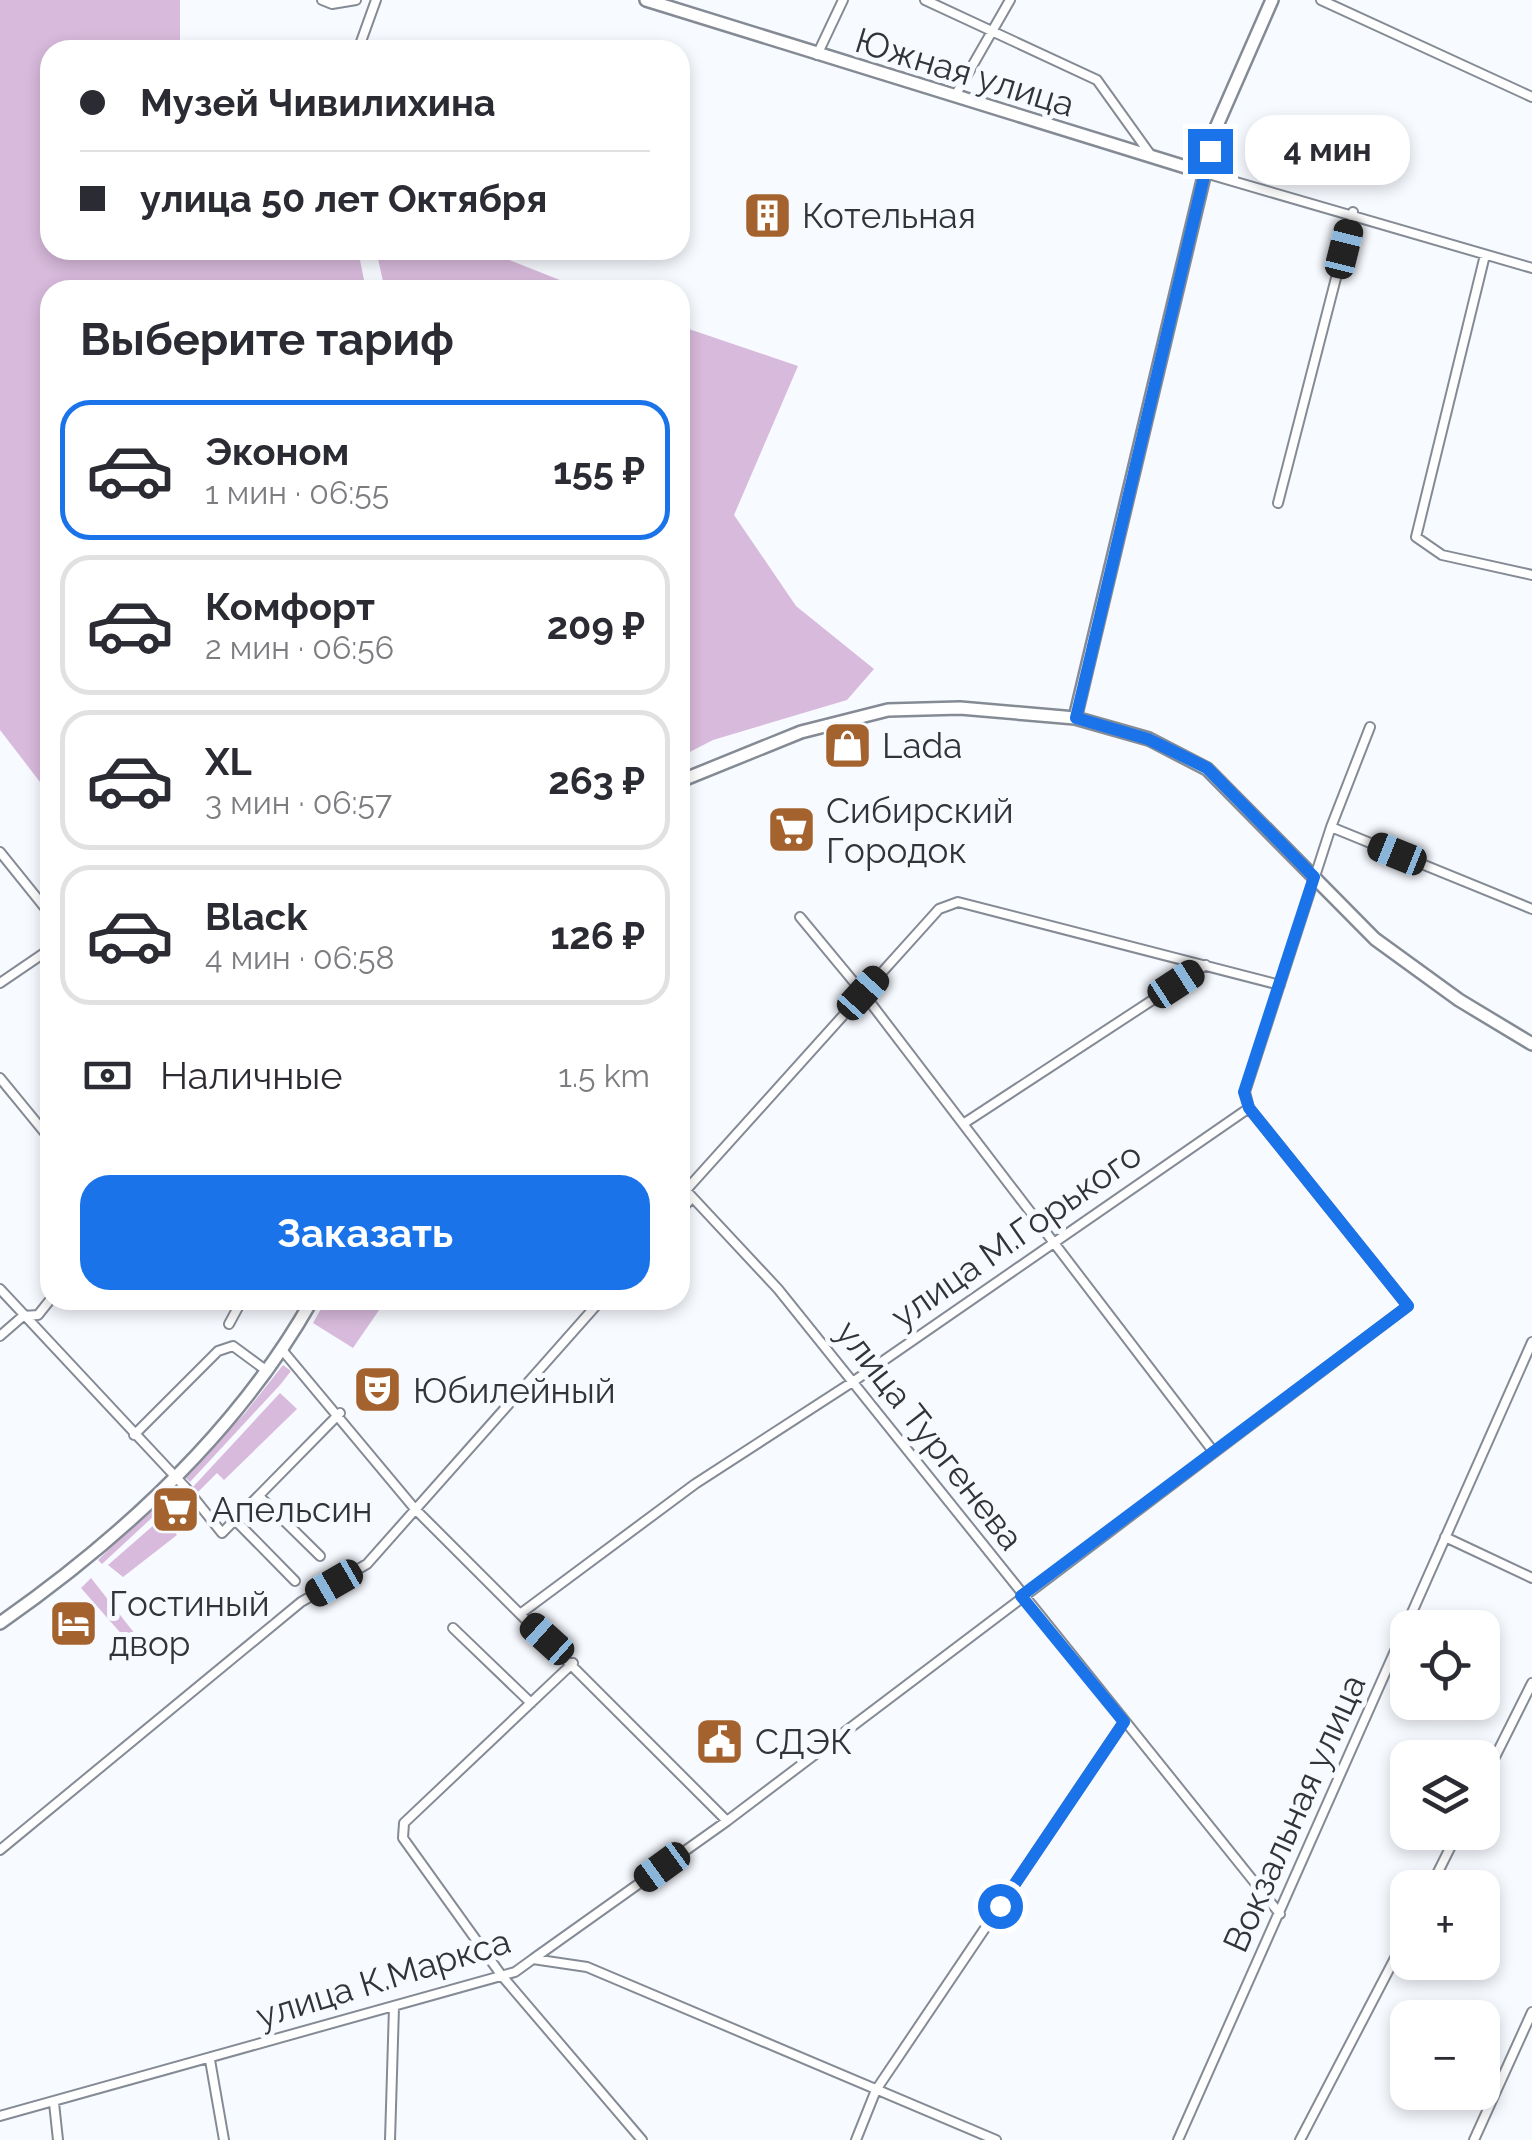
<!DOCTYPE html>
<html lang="ru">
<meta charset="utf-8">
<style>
body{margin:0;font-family:Raleway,sans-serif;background:#f7f7f7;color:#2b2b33;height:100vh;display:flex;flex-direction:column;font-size:38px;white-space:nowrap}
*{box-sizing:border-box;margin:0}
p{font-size:32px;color:#7c7c81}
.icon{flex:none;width:55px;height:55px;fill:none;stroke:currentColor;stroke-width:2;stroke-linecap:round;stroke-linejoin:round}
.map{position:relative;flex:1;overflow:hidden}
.drawer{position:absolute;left:40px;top:280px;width:650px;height:1030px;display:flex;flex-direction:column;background:#fff;border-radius:30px;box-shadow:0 5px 15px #0003}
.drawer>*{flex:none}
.banner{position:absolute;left:40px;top:40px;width:650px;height:220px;border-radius:30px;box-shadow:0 5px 15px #0003;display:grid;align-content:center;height:220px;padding:0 40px;background:#fff}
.buttons{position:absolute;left:1390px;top:1610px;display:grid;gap:20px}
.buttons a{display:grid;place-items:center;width:110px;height:110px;border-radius:20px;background:#fff;box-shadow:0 5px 15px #0003;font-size:50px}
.end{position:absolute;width:45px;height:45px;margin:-22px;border:12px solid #1a73e8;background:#fff;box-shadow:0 0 0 5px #fff}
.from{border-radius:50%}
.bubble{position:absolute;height:70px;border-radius:30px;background:#fff;box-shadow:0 5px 15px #0003;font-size:32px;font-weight:700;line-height:70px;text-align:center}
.car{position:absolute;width:30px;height:60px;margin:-30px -15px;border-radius:12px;box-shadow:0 0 8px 2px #0007;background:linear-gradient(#222 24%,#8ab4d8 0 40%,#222 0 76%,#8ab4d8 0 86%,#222 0)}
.banner b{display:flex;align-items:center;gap:35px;height:95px;font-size:38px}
.banner b+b{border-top:2px solid #e1e1e2}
.banner i{width:25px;height:25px;background:#2b2b33}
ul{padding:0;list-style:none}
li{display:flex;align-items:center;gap:30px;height:140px;margin:0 20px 15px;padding:0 20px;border:5px solid #e1e1e2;border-radius:30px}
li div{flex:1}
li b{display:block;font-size:38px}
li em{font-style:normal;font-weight:700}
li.selected{border-color:#1a73e8}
li>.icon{width:90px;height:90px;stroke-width:1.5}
h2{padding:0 40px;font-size:45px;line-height:120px}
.pay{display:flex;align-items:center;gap:25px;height:110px;padding:0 40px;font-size:38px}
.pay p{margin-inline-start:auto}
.button{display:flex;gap:20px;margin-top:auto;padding:20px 40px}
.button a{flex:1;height:115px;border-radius:30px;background:#1a73e8;color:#fff;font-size:40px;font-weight:700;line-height:115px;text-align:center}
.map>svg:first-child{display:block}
</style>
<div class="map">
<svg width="1532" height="2140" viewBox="0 0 1532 2140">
<rect width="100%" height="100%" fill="#f7faff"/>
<!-- green -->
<path fill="#d8badc" d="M0,0H180V42L194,50H50V250H358L366,290H50V795L0,730Z
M376,250H484L585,290H385Z
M680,326L798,366L734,515L796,606L874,669L847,700L713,740L680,757Z
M326,1300H386L353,1348L313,1323Z
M283,1365L291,1371L280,1385L190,1482L184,1476L245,1413Z
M280,1393L297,1409L224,1480L217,1473L196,1494L191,1489Z
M176,1485L182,1490L102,1564L98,1560Z
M163,1517L177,1535L123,1577L108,1565Z
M91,1578L139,1639L132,1646L81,1588Z"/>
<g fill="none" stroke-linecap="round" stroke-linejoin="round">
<defs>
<path id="street" d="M322,0L332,4L356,0
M925,0L1097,80L1150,154
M1321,0L1532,97
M358,50L376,0
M817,55L843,0
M955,96L1010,0
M1205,173L1532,268
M1485,255L1416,537L1442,555L1532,575
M1278,503L1353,212
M1331,827L1532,909
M0,852L50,914
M800,917L863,993L1213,1451
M0,983L50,949
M0,1078L50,1139
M963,1124L1206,965
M680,1184L778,1289L1280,1914
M680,1211L689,1201L687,1189L939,909L958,902L1280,985
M0,1289L186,1488L222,1533L340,1413
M229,1324L242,1300
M0,1336L23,1316L38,1315L50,1300
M283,1351L415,1509L727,1821
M134,1435L218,1351L233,1346L267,1371
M259,1496L320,1556
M235,1520L295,1581
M1445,1537L1532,1578
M520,1614L695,1484L854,1381L1249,1108
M453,1628L531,1703
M573,1663L404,1823L403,1838L502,1976L642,2140
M1482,1783L1532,1683
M0,1850L301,1602L367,1564L601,1300
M1430,1888L1458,1832
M533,1959L727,1821L1408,1306L1249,1108L1245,1092L1331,827L1370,727
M210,2060L224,2140
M54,2103L58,2140
M0,2116L515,1972L533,1959L587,1967L996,2140
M390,2140L394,2007
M856,2140L876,2090L1124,1722
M1178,2140L1532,1342
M1300,2140L1408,1933
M1474,2140L1532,2012"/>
<path id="secondary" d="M646,0L1205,173
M1075,718L1215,130L1272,0
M680,781L801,732L888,710L960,708L1075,718L1149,739L1207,769L1375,939L1459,1000L1532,1044
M0,1623C123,1537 238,1431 312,1300"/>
</defs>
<!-- street casing -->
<use href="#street" stroke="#858b95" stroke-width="12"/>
<!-- secondary casing -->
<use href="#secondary" stroke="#858b95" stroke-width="16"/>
<!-- street -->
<use href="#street" stroke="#fff" stroke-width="8"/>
<!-- secondary -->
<use href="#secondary" stroke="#fff" stroke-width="11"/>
</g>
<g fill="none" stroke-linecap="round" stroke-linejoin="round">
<!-- route -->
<path stroke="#1a73e8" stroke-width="12" d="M1000,1906L1124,1722L1021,1596L1408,1306L1249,1108L1244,1092L1314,877L1207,768L1148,739L1076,718L1210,151"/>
</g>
<!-- icons -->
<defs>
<symbol id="building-square" viewBox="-11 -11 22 22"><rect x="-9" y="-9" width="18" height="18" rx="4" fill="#a4632e" stroke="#f7faff"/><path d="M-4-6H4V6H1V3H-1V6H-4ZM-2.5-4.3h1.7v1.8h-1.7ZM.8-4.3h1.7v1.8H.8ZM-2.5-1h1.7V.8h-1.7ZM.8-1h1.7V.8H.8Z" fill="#fff"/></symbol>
<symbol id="shop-square" viewBox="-11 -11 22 22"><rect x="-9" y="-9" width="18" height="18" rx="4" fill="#a4632e" stroke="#f7faff"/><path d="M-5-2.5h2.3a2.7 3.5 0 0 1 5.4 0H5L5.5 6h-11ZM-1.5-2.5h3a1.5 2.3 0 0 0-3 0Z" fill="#fff"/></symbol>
<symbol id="supermarket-square" viewBox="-11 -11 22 22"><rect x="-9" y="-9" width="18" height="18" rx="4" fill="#a4632e" stroke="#f7faff"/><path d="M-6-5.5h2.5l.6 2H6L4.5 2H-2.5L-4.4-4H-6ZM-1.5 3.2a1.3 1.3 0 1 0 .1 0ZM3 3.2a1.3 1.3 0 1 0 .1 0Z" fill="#fff"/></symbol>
<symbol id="theatre-square" viewBox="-11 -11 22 22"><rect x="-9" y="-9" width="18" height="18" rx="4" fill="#a4632e" stroke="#f7faff"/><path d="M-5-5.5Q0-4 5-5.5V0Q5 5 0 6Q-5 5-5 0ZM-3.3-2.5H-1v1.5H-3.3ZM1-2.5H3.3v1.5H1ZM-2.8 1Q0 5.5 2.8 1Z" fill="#fff"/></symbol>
<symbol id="hotel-square" viewBox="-11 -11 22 22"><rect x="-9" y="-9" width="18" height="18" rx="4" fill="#a4632e" stroke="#f7faff"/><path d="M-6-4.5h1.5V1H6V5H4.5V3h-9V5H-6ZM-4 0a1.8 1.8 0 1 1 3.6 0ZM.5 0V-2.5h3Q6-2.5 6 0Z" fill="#fff"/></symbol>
<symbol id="civic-square" viewBox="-11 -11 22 22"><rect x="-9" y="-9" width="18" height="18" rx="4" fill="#a4632e" stroke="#f7faff"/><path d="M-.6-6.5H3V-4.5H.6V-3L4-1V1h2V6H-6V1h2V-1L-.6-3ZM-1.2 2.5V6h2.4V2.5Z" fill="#fff"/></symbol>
</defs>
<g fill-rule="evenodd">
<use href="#building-square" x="740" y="188" width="55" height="55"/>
<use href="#shop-square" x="820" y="718" width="55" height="55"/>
<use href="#supermarket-square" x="764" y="802" width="55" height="55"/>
<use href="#theatre-square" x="350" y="1362" width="55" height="55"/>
<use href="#supermarket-square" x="148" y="1482" width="55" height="55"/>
<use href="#hotel-square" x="46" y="1596" width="55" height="55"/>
<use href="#civic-square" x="692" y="1714" width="55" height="55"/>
</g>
<g text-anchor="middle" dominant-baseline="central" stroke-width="10" stroke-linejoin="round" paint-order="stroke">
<!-- street labels -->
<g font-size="35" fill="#323439" stroke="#f7faff">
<text transform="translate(965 72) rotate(17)">Южная улица</text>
<text transform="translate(1016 1235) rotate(-35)">улица М.Горького</text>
<text transform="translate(930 1435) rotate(52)">улица Тургенева</text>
<text transform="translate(1294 1813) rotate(-66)">Вокзальная улица</text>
<text transform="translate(383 1978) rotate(-17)">улица К.Маркса</text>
</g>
<!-- poi labels -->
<g font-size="35" fill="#323439" stroke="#f7faff" text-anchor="start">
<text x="802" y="215">Котельная</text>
<text x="882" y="745">Lada</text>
<text x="826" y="810">Сибирский<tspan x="826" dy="40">Городок</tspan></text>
<text x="413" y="1390">Юбилейный</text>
<text x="211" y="1509">Апельсин</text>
<text x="109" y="1603">Гостиный<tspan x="109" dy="40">двор</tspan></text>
<text x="755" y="1741">СДЭК</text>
</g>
</g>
</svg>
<div class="buttons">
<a><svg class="icon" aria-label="locate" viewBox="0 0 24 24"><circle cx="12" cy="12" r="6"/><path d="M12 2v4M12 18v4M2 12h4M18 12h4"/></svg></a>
<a><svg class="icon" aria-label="layers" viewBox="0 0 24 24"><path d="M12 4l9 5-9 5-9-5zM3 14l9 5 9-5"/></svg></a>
<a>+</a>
<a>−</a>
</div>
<i class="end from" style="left:1000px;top:1906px"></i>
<i class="end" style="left:1210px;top:151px"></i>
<div class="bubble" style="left:1245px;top:115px;width:165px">4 мин</div>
<i class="car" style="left:1344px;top:249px;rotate:14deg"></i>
<i class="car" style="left:1397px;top:854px;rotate:292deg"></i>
<i class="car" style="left:1176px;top:984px;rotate:57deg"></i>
<i class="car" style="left:863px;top:993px;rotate:42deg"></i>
<i class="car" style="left:334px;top:1583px;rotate:240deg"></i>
<i class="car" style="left:547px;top:1639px;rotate:312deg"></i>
<i class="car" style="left:662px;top:1867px;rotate:234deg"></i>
<div class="banner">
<b><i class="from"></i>Музей Чивилихина</b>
<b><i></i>улица 50 лет Октября</b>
</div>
<section class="drawer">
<h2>Выберите тариф</h2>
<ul>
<li class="selected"><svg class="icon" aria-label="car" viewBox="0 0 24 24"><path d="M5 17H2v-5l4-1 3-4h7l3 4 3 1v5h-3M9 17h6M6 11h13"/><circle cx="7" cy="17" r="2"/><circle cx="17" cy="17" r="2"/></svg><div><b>Эконом</b><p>1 мин · 06:55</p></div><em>155 ₽</em></li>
<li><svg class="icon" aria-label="car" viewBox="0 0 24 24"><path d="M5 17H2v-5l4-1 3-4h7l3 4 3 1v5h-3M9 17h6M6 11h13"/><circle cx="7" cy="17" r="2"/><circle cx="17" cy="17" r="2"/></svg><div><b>Комфорт</b><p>2 мин · 06:56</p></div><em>209 ₽</em></li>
<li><svg class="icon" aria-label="car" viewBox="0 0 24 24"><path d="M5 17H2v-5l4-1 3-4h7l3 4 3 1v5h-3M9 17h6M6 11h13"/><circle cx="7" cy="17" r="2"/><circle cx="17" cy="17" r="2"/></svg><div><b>XL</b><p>3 мин · 06:57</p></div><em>263 ₽</em></li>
<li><svg class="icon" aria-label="car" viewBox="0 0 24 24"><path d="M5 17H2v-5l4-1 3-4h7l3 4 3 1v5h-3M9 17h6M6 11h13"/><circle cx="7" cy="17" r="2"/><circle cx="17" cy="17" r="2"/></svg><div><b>Black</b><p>4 мин · 06:58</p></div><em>126 ₽</em></li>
</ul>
<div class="pay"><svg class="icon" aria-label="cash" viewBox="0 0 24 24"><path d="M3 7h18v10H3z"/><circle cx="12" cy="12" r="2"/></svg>Наличные<p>1.5 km</p></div>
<div class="button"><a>Заказать</a></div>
</section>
</div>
